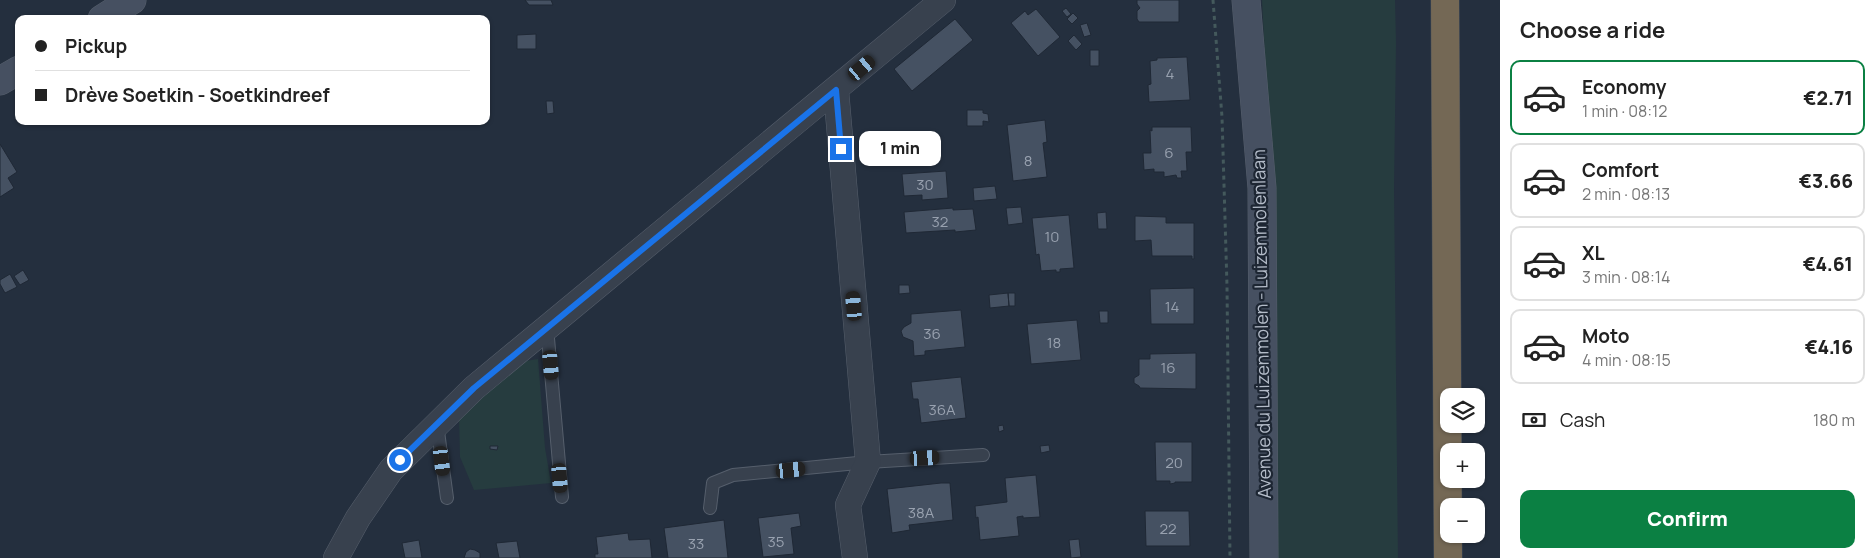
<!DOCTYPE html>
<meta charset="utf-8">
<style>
body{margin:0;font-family:Manrope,sans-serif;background:#f6f6f6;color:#222;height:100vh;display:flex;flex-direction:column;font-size:19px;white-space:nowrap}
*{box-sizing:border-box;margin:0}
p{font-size:16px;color:#767676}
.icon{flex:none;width:28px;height:28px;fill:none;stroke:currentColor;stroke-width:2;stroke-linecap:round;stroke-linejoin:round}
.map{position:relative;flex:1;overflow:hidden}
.details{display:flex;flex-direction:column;background:#fff;width:375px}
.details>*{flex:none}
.banner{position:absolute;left:15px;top:15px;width:475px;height:110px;border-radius:10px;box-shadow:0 1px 4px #0004;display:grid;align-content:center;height:110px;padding:0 20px;background:#fff}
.fabs{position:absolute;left:1440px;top:388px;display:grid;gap:10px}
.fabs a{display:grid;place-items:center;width:45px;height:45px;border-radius:10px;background:#fff;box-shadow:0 1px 4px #0004;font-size:25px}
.end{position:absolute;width:22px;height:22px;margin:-11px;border:6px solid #1a73e8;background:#fff;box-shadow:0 0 0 2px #fff}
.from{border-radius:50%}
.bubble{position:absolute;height:35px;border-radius:10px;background:#fff;box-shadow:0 1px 4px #0004;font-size:16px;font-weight:800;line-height:35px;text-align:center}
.car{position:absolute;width:15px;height:30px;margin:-15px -8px;border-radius:6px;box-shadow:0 0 4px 1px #0007;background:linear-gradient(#222 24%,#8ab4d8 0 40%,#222 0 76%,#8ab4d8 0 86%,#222 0)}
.banner b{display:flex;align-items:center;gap:18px;height:48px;font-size:19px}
.banner b+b{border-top:1px solid #e0e0e0}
.banner i{width:12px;height:12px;background:#222}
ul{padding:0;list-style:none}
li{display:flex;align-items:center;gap:15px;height:75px;margin:0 10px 8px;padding:0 10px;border:2px solid #e0e0e0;border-radius:10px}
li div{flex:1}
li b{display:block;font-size:19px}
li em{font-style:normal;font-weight:800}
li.selected{border-color:#0b8043}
li>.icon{width:45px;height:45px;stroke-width:1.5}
h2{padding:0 20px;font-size:22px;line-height:60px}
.pay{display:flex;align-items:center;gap:12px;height:55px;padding:0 20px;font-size:19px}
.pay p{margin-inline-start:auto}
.button{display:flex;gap:10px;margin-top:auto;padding:10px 20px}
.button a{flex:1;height:58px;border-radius:10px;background:#0b8043;color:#fff;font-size:20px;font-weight:800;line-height:58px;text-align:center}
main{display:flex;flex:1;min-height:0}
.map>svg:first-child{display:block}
</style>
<main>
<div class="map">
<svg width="1500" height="558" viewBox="0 0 1500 558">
<rect width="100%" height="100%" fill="#242f3e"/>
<!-- green -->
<path fill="#263c3f" d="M1262,0H1395L1396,43L1394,189L1398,558H1272L1270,154Z
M538,359L545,448L551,483L474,490L460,457L459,416L526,361Z"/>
<!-- building -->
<path fill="#455162" stroke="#1f2835" d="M525,0H551L553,5H529Z
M1137,0H1179V22H1139L1137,19V11L1140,8L1137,4Z
M1066,8L1071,14L1067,17L1062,11Z
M1036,9L1060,37L1038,56L1011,23L1025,11L1028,15Z
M1073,13L1078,18L1072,24L1067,19Z
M955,19L973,40L912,91L894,69Z
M1087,23L1091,35L1084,37L1080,25Z
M536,34V49H517V35Z
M1074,35L1082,44L1076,50L1068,41Z
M1090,50H1099V66H1090Z
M1187,57L1190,100L1149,102L1148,85L1151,84L1150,61L1157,60V58Z
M546,101H553L554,113L547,114Z
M967,110H983V113L988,114L989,122L983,121V126H967Z
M1045,120L1047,142L1043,143L1047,177L1013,181L1007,125Z
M1152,127H1191L1192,152H1186L1187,171H1181L1182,178H1177L1176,175L1164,177V172H1154V169L1144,170L1143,153H1151L1150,130L1152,131Z
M0,144L17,172L8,178L14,188L0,197Z
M946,171L948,198L922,200V195L904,196L902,174Z
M995,186L997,199L974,201L973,188Z
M1021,207L1023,223L1008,225L1006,208Z
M953,208V210L973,209L976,230L955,232V230L906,233L904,212Z
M1106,212L1107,229H1098L1097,213Z
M1069,215L1074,268L1060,269V272H1056V270L1041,271L1039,254L1036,255L1032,218Z
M1135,216L1166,217V223H1194V259H1192V256H1152L1151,240L1135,241Z
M23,270L29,280L20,285L14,276Z
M10,274L17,287L5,293L0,284V280Z
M899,285H909L910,293L899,294Z
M1194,288V324H1151L1150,289Z
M1008,293L1009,306L990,308L989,295Z
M1008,293H1015V306H1009Z
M961,310L965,347L925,351V355L914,356L913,341L903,337L901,331L904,327L911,323V314Z
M1099,311H1108V323H1100Z
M1077,320L1081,360L1031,364L1027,324Z
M1196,353V389L1140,388L1139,386L1134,383V378L1139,375V359H1150V354Z
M961,377L966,418L921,423L918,399H913L911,382Z
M1003,425L1004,430L999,432L998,426Z
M1155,442H1192V482H1175V483L1170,484V481H1156Z
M1049,445L1050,451L1041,453L1040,446Z
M490,446H498L497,450L490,449Z
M1036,475L1040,517L1023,518V516L1017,517L1019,536L980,540L978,517L976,518L975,506L1007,502L1005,478Z
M941,483H950L953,520L909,525L910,530L892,533L887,489Z
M1145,511H1189L1190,546H1146Z
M799,513L801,526L791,528L794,554L763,557L758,518Z
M724,520L728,558H668L664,528Z
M628,533L629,540L650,539L652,558H595V554H598L596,537Z
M1079,539L1081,557L1071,558L1069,540Z
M419,540L422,558H405L402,543Z
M517,541L520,558H499L496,543Z
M470,549L475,550L480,553V558H464L466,552Z"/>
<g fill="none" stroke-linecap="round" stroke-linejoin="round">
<defs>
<path id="lane" d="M547,327L562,497
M437,424L447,498
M710,508L713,483L733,475L868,462L983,455"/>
<path id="street" d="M836,90L868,462L848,505L855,558
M336,558L358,518L391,470L474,388L943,0"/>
<path id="secondary" d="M1246,0L1262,188L1264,558
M102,19L132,0
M0,81L19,70"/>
<path id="highway" d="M1445,0L1448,558"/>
</defs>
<!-- lane casing -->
<use href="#lane" stroke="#565f6c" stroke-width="14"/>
<!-- street casing -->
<use href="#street" stroke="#565f6c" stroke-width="26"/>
<!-- secondary casing -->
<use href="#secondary" stroke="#565f6c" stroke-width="29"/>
<!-- highway casing -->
<use href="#highway" stroke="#434c59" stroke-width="29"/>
<!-- path -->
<path stroke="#44595c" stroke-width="3" stroke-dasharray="4 4" stroke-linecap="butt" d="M1213,0L1222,117L1227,286L1230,558"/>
<!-- lane -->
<use href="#lane" stroke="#38414e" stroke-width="12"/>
<!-- street -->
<use href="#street" stroke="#38414e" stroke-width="25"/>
<!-- secondary -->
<use href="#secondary" stroke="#465061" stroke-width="28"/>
<!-- highway -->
<use href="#highway" stroke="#746855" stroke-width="28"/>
</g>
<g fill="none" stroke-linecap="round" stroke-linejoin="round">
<!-- route -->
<path stroke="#1a73e8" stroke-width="6" d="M400,460L474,388L836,90L841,149"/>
</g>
<g text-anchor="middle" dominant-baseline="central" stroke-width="4.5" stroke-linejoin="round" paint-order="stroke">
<!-- number labels -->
<g font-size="15" fill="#98a1af">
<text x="1170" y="73">4</text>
<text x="1169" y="152">6</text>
<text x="1028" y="160">8</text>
<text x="925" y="184">30</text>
<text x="940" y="221">32</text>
<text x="1052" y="236">10</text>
<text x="1172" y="306">14</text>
<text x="932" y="333">36</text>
<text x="1054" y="342">18</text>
<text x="1168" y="367">16</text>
<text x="942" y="409">36A</text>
<text x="1174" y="462">20</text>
<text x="921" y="512">38A</text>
<text x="1168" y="528">22</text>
<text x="776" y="541">35</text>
<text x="696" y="543">33</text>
</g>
<!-- street labels -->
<g font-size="18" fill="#b4bcc9" stroke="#1d2633">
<text transform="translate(1261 324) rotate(-91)">Avenue du Luizenmolen - Luizenmolenlaan</text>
</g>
</g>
</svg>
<div class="fabs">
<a><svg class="icon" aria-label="layers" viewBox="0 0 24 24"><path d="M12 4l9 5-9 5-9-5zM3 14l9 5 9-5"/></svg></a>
<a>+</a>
<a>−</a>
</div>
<i class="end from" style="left:400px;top:460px"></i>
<i class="end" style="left:841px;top:149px"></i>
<div class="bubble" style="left:859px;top:131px;width:82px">1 min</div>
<i class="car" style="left:862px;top:68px;rotate:50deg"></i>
<i class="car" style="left:854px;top:306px;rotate:355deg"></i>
<i class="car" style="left:551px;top:365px;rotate:175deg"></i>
<i class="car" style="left:925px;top:458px;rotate:87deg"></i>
<i class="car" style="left:442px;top:461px;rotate:173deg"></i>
<i class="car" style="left:791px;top:470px;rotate:84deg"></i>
<i class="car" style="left:560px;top:478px;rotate:175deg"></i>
<div class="banner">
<b><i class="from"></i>Pickup</b>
<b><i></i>Drève Soetkin - Soetkindreef</b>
</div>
</div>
<section class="details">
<h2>Choose a ride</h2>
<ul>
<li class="selected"><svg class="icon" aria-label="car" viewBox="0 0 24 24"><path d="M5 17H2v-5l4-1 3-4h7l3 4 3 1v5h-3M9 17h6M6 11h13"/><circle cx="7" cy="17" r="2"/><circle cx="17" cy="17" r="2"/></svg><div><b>Economy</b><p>1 min · 08:12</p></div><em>€2.71</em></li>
<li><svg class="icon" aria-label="car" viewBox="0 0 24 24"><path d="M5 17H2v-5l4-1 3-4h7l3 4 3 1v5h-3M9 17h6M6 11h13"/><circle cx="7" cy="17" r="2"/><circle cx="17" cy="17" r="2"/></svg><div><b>Comfort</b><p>2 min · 08:13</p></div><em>€3.66</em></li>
<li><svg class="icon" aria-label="car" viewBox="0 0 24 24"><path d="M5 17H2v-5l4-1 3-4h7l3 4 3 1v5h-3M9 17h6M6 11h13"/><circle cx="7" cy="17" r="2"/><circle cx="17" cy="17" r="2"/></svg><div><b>XL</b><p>3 min · 08:14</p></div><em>€4.61</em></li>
<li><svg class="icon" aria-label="car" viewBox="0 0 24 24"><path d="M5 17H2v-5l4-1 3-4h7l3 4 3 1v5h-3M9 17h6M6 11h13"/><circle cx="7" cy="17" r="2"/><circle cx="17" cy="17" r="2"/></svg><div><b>Moto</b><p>4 min · 08:15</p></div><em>€4.16</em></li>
</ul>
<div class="pay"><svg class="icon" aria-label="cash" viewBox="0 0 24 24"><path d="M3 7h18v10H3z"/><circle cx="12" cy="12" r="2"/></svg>Cash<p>180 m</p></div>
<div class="button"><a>Confirm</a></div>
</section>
</main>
